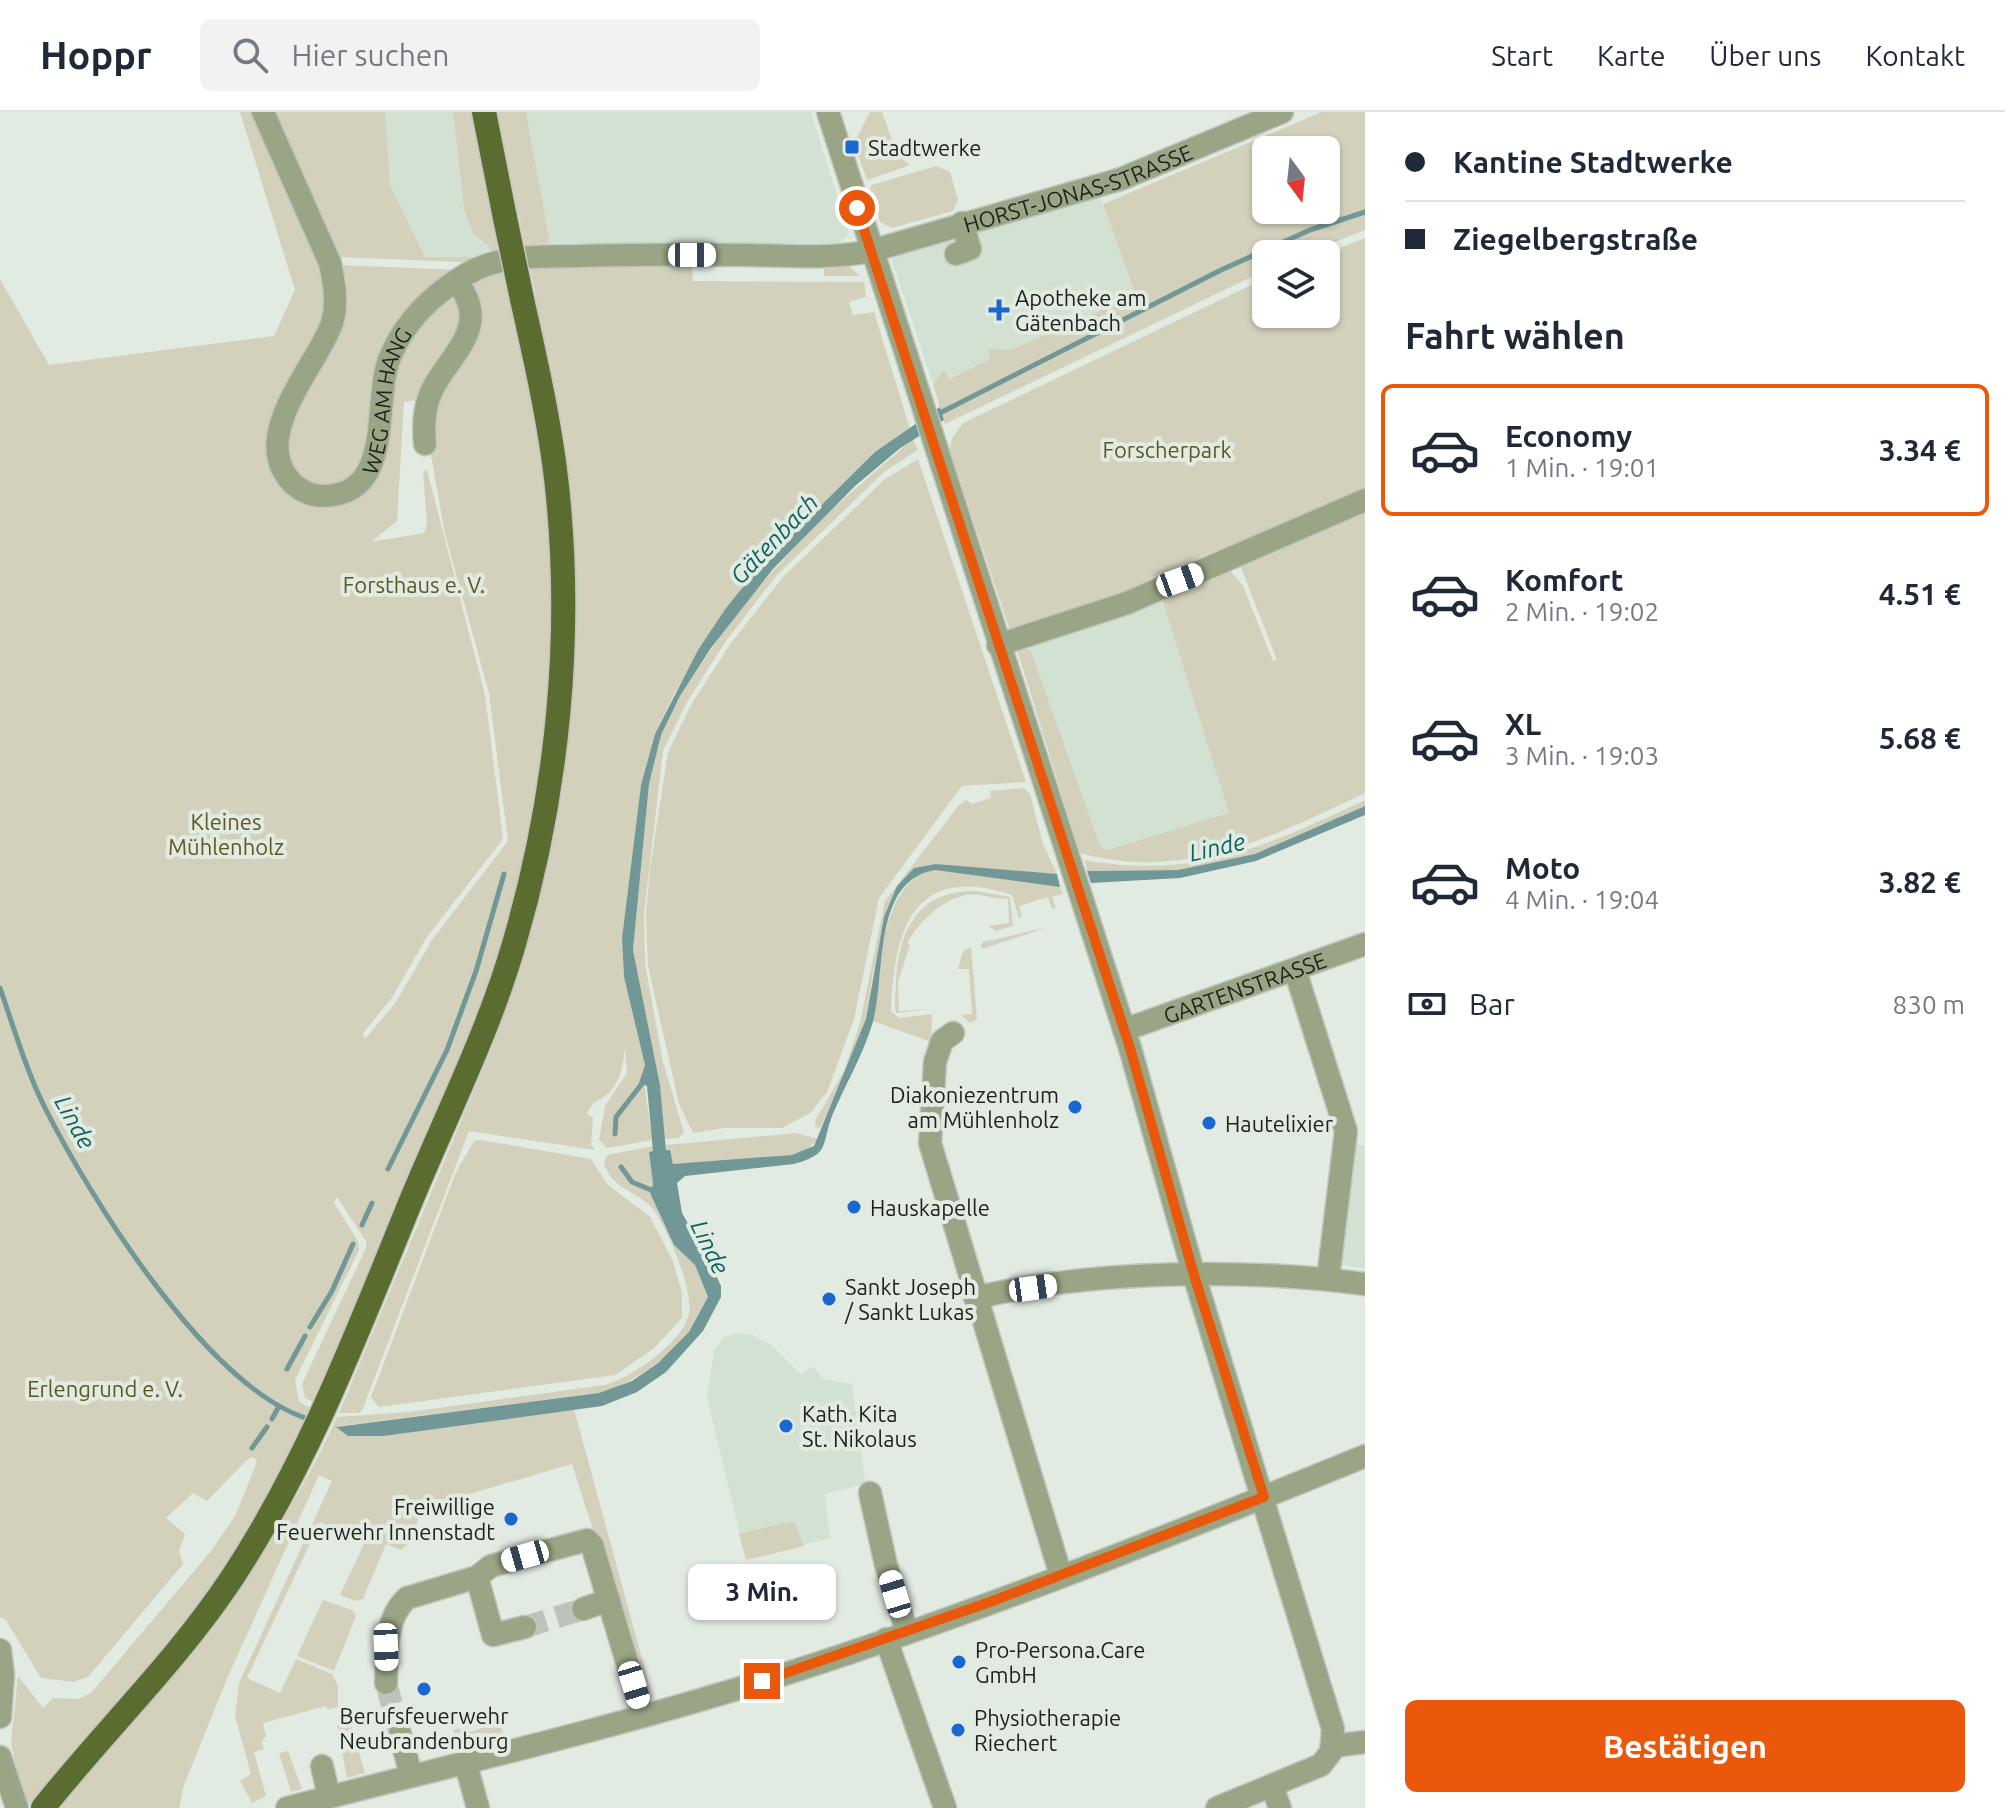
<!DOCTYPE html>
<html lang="de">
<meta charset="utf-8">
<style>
body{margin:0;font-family:Ubuntu,sans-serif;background:#f2f2f3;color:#1f2937;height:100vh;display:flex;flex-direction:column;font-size:30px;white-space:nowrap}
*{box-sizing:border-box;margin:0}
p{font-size:26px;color:#747a83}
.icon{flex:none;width:44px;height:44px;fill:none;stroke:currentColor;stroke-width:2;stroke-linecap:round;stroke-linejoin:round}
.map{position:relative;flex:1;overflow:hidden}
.side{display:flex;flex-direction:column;background:#fff;width:640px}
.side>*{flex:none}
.banner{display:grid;align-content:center;height:176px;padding:0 40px;background:#fff}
.needle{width:52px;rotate:165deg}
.tools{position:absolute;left:1252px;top:24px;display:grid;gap:16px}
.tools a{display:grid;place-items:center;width:88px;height:88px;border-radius:12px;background:#fff;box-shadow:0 2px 6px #0004;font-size:40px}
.end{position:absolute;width:36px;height:36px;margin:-18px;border:10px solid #ea580c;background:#fff;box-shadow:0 0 0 4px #fff}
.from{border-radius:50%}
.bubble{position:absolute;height:56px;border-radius:12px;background:#fff;box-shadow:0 2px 6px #0004;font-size:26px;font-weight:700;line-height:56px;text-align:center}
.car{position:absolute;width:24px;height:48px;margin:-24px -12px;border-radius:10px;box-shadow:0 0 6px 2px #0007;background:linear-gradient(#fff 24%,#345 0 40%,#fff 0 76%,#345 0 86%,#fff 0)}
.banner b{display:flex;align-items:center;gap:28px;height:76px;font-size:30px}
.banner b+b{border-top:2px solid #e0e1e3}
.banner i{width:20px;height:20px;background:#1f2937}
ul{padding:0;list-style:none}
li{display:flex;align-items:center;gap:24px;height:132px;margin:0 16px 12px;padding:0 24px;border:4px solid transparent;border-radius:12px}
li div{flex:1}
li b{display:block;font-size:30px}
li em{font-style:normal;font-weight:700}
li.active{border-color:#ea580c}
li>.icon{width:72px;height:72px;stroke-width:1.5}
h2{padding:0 40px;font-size:36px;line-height:96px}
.pay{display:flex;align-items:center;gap:20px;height:88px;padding:0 40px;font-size:30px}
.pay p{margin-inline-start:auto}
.action{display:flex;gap:16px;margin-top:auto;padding:16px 40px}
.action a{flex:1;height:92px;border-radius:12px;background:#ea580c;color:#fff;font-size:32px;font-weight:700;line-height:92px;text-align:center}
header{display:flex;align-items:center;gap:48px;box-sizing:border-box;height:112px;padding:0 40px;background:#fff;border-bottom:2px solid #e0e1e3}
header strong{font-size:38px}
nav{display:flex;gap:44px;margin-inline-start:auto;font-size:28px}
.search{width:560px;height:72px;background:#f2f2f3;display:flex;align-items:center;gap:20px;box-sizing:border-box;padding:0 28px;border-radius:12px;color:#747a83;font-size:30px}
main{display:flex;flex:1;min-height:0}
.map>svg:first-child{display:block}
</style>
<header>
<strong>Hoppr</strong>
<div class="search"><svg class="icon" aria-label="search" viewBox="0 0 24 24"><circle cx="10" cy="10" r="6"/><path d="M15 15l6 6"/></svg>Hier suchen</div>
<nav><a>Start</a><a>Karte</a><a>Über uns</a><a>Kontakt</a></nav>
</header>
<main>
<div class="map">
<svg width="1365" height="1696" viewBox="0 0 1365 1696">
<rect width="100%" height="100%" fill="#e2ebe2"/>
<!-- built -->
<path fill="#d2e1d2" d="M385,0H453L464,96L492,136L472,145H425L390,73Z
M526,0H811L848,119L847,125L838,131H550Z
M1098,79L1137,183L1010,238L987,237L992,247L948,267L944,259L933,272L891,146L900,137Z
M1160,480L1230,701L1107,738L1100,734L1094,723L1030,537L1034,531Z
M1355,1032L1365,1034V1156L1340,1153Z
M738,1221L751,1222L771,1233L801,1263L813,1254L823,1267L852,1272L865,1368L864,1372L825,1382L830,1426L746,1448L707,1285L714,1239L724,1225Z"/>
<!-- green -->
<path fill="#d3d0bb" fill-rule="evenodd" d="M240,0H253C272,43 330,150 328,192C328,211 313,225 305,241C288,274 254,337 282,372C293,385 308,391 325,390C397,386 380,302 395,253C404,222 426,202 451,183L460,186C477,220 435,257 423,287L404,290L397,409L371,430L424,421L427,411L423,360L427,358L485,583L503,727L427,825L391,887L363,921L365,927L396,890L432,828L508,729L489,581L445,422L429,332L430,299L435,282L474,223L475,199L470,172L480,164L502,158L509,189H513L545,364L551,442L554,544L544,643L528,739L504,832L467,932L314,1290L305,1286L302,1272L366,1136V1129L337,1085L334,1091L358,1129L359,1138L295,1268L299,1290L311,1296C275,1374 232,1454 178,1522C131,1581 77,1634 29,1692L19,1671L11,1631L18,1564L43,1596L53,1586L78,1587L91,1581L211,1439L235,1404L257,1350L254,1345L249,1346L207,1389L193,1381L166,1406L185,1422L179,1439L183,1452L88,1565L74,1570L41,1566L6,1508L0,1505V167L49,253L274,224L295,178Z
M275,0H385L390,73L425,145H478L462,150L338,145Z
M453,0H476L498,140L487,138L491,136L473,121L464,96Z
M494,0H526L550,131L525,134L519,104H514Z
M870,0H882L897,42L910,53L867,68L854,31Z
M1322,0H1365V118L1305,142H1266V158L945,312L933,272L944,258L949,267L991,247L987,237L1010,238L1136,183L1103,92ZM1266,38H1326V98H1266Z
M936,54L950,60L958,88L953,99L892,116L880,110L870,77L872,73Z
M1365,126V384L1326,401L1320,395L1314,397V401L1230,441L1220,437L1150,466L1147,474L1010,518L950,338L952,326L963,311L1266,166V202H1326L1325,142Z
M824,150L846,152L860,164H824Z
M692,151L693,169L864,170L866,185L849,190L853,203L874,200L910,317L875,340L726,496L674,582L655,622L641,673L622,826L624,865L645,953C642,972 650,1005 652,1028L607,1036L599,1028L605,994L627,961L625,935C623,951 621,973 605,984C596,990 591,991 587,1002L593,1006L591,1033L595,1038L469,1019L363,1296L360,1301H339L492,935L524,837L571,548L531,185L536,184L529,153Z
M339,153L460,158L416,194L369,342L349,371C312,380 302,372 285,339Z
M913,327L918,338L884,360L776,464L726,529L687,590L663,639L644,802L645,852L663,950L684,1021L678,1026L665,1027L660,973L633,838L649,672L661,623L680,584L738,497L824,404Z
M918,347L1026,670L962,674L879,786L854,907L827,980L810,1001L782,1016H724L693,1021L679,992L648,854L646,801L650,757L668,640L692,591L731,531L783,465L884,368Z
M1365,392V681C1272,725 1186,770 1080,741L1017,538L1030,537L1100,734L1107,738L1229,701L1160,480L1221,458L1230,459L1243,474L1273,549L1277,548L1238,448Z
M1024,676L1030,682L1043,732L1057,762L936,752L914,756L897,774L873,860L866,907L847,960L820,1016L815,1015L816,1007L844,959L860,911L885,789L959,693L966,688L972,692L991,686L990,679Z
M1365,688V694L1255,742L1178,758L1087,759L1085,748C1196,768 1267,734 1365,688Z
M935,758L1060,775L1063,782L1052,785L1056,796L1052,797L1048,785L1019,794L1022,805L1019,806L1012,783C913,750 894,818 891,899L899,906L932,902L931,930L873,909C880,864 879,767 935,758Z
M976,779L1010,785L1013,814L996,819L988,814L1009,811L1008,787C996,787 987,784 980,783C950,778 920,808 907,831L910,833L898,870L899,899L931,897L896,901C894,892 896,881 896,870C899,818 918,778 976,779Z
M1048,815L982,837L981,833L983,830Z
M971,835L977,907L970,911L961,903L972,902L969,857H958L963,839Z
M796,1021L818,1027L806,1039L792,1043L679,1055L673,1052L670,1039L666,1038V1033Z
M481,1028L591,1047L608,1073L650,1105L673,1149L682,1181V1206L653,1237L615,1263L379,1295L371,1285L456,1060L474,1029Z
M653,1034V1040H649L653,1072L650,1081L674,1133L695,1153L708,1185C699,1227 638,1271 599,1281L338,1314L348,1324H384L574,1297L653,1587L646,1584L572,1352L421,1396L413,1427L401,1438L386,1432L363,1487L355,1489L340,1483L364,1432L320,1410L247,1566L280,1581L296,1547L332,1562L338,1574V1595L328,1598L326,1594L263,1611L266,1624L262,1629L264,1637L254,1640L266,1684L252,1691L240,1669L251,1662L235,1604L239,1571L332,1369L319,1363L226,1569L184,1673L179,1696H60C102,1639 154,1589 197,1533C251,1463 300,1386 337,1305L409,1300L604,1273C631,1266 680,1232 688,1205C696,1182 667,1115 652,1096C636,1078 611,1077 604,1051L607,1043Z
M794,1409L804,1434L746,1448L739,1422Z
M323,1488L352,1498L356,1504L334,1559L297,1544Z
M350,1610L365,1661L347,1666L337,1613Z
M500,1611L503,1622L500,1626L458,1637L453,1618L468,1615L469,1620Z
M288,1639L302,1677L291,1680L279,1641Z"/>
<!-- water -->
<path fill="#719896" d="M940,295L944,308L899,337L855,374L773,457L711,536L680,584L661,623L649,672L633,838L660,973L666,1038H670L673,1052L792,1043L814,1034L866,907L884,805L897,774L914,756L936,752L1057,762L1060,775L935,758C870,769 887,867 872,913C862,945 845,973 832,1004C821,1033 831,1042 794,1052L685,1064L677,1071L682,1101L708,1146L721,1174V1185L703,1219L666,1260L637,1280L602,1294L384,1324H348L336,1315L599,1281L632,1269L658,1251L689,1220L708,1185L695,1153L674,1133L650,1081L653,1072L649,1040L653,1039L647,974L639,971L645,953L624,865L622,826L641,673L655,622L698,538L726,496L761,453L875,340Z
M1365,694V703L1256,749L1180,766L1091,771L1087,759L1178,758L1255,742Z"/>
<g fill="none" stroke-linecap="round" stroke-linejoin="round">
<!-- stream -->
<path stroke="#719896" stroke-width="5" d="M938,302L1221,158L1310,118L1365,100
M0,876C14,916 26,958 45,996C91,1087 210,1280 312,1308
M615,1022L616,1005L644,969
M621,1055L632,1070L656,1080
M388,1057L447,938L476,859L504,762
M362,1113L372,1091
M310,1215L332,1179L353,1132
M287,1257L305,1224
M272,1307L279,1294
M252,1336L267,1315"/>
<!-- minor-tunnel -->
<path stroke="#bbc3bb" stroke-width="22" stroke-dasharray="22 11" stroke-linecap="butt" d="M525,1515L583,1497
M386,1571L400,1622"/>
<defs>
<g id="minor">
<path id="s1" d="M263,0L330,151C334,170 338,191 332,211C318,252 252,320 288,366C296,377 310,384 324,384C396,382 372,289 390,245C405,209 434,181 467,162C500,142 543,145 580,144C636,142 693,143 750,143C790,144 831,147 871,139L1121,67L1282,0"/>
<path d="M828,0L1130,936L1194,1163L1333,1617L1331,1640L1321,1653L1217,1696"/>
<path d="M956,142L970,137L962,111"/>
<path d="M425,332C423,313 424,294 433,276C453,239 492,213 456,169"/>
<path d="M998,533L1127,491L1365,388"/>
<path d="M1295,858L1346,1019L1328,1167"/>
<path id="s2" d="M1124,918L1365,832"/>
<path d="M953,921L942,929L935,950L930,1031L1061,1464"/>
<path d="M975,1186C1091,1158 1247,1156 1365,1172"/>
<path d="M870,1381L886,1453L907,1520"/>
<path d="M477,1465L493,1523L525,1515"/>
<path d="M583,1497L609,1488"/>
<path d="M886,1527L945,1696"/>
<path d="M0,1538L3,1563L0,1605"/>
<path d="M386,1571C387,1542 384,1507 407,1486L477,1465L491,1454L587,1428L592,1433L643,1604"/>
<path d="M400,1622L411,1663"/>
<path d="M1333,1634L1365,1630"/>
<path d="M0,1645L17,1696"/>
<path d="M465,1649L478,1696"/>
<path d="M322,1654L329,1685"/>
<path d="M1272,1674L1280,1696"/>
<path d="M287,1696C437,1657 589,1622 737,1577C950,1512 1159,1428 1365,1344"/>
</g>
<path id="major" d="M484,0L505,106
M43,1696C105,1618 177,1549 232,1466C307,1352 355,1226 406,1101C442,1012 487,925 514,832C558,682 574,521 556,366C549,306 535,246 522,187"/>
</defs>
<!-- minor casing -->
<use href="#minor" stroke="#bfc7bf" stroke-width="25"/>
<!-- major casing -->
<use href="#major" stroke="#bfc7bf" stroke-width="27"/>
<!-- minor -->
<use href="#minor" stroke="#9aa585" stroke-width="22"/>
<!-- major -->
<use href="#major" stroke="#5a6c2f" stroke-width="24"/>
<defs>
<path id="major-bridge" d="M505,106L522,187"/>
</defs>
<!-- major-bridge casing -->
<use href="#major-bridge" stroke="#bfc7bf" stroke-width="27" stroke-linecap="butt"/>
<!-- major-bridge -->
<use href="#major-bridge" stroke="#5a6c2f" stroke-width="24"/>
</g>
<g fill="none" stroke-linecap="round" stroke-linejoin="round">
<!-- route -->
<path stroke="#ea580c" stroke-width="10" d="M762,1569L990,1490L1264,1385L1194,1163L1130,936L857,96"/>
</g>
<!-- markers -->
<g fill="#1a67d1" stroke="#e2ebe2" stroke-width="3">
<rect x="844" y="27" width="16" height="16" rx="4"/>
<path d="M995 186h8v8h8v8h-8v8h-8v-8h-8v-8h8z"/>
<circle cx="1075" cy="995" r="8"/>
<circle cx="1209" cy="1011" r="8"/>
<circle cx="854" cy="1095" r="8"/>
<circle cx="829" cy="1187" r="8"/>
<circle cx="786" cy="1314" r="8"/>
<circle cx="511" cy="1407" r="8"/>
<circle cx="959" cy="1550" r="8"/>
<circle cx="424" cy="1577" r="8"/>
<circle cx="958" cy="1618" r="8"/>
</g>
<g text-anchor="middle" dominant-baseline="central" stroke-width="8" stroke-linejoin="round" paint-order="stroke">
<!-- poi labels -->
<g font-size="22" fill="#1e211e" stroke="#e2ebe2" text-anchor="start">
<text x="868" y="35">Stadtwerke</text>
<text x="1015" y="185">Apotheke am<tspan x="1015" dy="25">Gätenbach</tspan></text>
<text x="1059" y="982" text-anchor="end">Diakoniezentrum<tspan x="1059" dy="25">am Mühlenholz</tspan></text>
<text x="1225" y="1011">Hautelixier</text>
<text x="870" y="1095">Hauskapelle</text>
<text x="845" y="1174">Sankt Joseph<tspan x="845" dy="25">/ Sankt Lukas</tspan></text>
<text x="802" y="1301">Kath. Kita<tspan x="802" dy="25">St. Nikolaus</tspan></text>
<text x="495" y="1394" text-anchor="end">Freiwillige<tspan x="495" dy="25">Feuerwehr Innenstadt</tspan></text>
<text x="975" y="1537">Pro-Persona.Care<tspan x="975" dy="25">GmbH</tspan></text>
<text x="424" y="1603" text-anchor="middle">Berufsfeuerwehr<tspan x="424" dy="25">Neubrandenburg</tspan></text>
<text x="974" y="1605">Physiotherapie<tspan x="974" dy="25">Riechert</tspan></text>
</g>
<!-- street labels -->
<g font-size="22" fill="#1e211e" stroke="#e2ebe2">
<text stroke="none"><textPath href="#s1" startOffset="1346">HORST-JONAS-STRASSE</textPath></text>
<text stroke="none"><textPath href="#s1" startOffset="564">WEG AM HANG</textPath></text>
<text stroke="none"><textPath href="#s2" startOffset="128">GARTENSTRASSE</textPath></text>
</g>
<!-- park labels -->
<g font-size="22" fill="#5f5722" stroke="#e2ebe2">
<text x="1167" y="337">Forscherpark</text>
<text x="414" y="472">Forsthaus e. V.</text>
<text x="226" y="709">Kleines<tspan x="226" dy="25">Mühlenholz</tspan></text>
<text x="105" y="1276">Erlengrund e. V.</text>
</g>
<!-- water labels -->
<g font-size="24" font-style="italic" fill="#0d615e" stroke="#e2ebe2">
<text transform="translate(774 427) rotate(-46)">Gätenbach</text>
<text transform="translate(1217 735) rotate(-13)">Linde</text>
<text transform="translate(75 1010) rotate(61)">Linde</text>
<text transform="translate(710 1135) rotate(64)">Linde</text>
</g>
</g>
</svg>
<div class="tools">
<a><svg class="needle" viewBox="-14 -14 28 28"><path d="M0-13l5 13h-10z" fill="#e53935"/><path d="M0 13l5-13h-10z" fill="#747a83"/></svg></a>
<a><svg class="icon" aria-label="layers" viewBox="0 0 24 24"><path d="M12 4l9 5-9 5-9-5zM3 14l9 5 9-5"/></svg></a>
</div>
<i class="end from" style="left:857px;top:96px"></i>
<i class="end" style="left:762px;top:1569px"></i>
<div class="bubble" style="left:688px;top:1452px;width:148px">3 Min.</div>
<i class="car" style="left:692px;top:143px;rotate:90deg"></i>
<i class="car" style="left:1180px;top:468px;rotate:70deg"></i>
<i class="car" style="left:1033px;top:1176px;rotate:82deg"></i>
<i class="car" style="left:525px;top:1444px;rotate:254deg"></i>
<i class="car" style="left:895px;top:1482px;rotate:343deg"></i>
<i class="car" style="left:386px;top:1535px;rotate:178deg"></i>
<i class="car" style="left:634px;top:1573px;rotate:163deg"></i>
</div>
<section class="side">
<div class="banner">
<b><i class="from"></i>Kantine Stadtwerke</b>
<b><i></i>Ziegelbergstraße</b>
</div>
<h2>Fahrt wählen</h2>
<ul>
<li class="active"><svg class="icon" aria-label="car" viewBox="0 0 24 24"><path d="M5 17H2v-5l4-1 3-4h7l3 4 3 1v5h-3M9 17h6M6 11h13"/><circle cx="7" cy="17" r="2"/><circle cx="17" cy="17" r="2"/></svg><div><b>Economy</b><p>1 Min. · 19:01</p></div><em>3.34 €</em></li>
<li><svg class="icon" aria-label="car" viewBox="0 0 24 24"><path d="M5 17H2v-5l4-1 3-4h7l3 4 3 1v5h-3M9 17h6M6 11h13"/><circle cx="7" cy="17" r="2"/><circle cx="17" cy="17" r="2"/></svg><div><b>Komfort</b><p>2 Min. · 19:02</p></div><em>4.51 €</em></li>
<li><svg class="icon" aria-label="car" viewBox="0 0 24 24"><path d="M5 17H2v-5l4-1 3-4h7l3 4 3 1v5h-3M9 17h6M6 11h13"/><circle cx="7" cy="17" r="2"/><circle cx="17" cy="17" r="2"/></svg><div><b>XL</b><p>3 Min. · 19:03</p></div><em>5.68 €</em></li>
<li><svg class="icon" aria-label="car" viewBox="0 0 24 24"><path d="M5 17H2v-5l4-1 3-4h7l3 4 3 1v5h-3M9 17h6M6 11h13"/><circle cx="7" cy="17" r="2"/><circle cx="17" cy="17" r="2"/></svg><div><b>Moto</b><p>4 Min. · 19:04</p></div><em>3.82 €</em></li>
</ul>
<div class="pay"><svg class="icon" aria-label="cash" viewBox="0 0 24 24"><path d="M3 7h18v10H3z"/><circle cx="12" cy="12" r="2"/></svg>Bar<p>830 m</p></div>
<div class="action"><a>Bestätigen</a></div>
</section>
</main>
